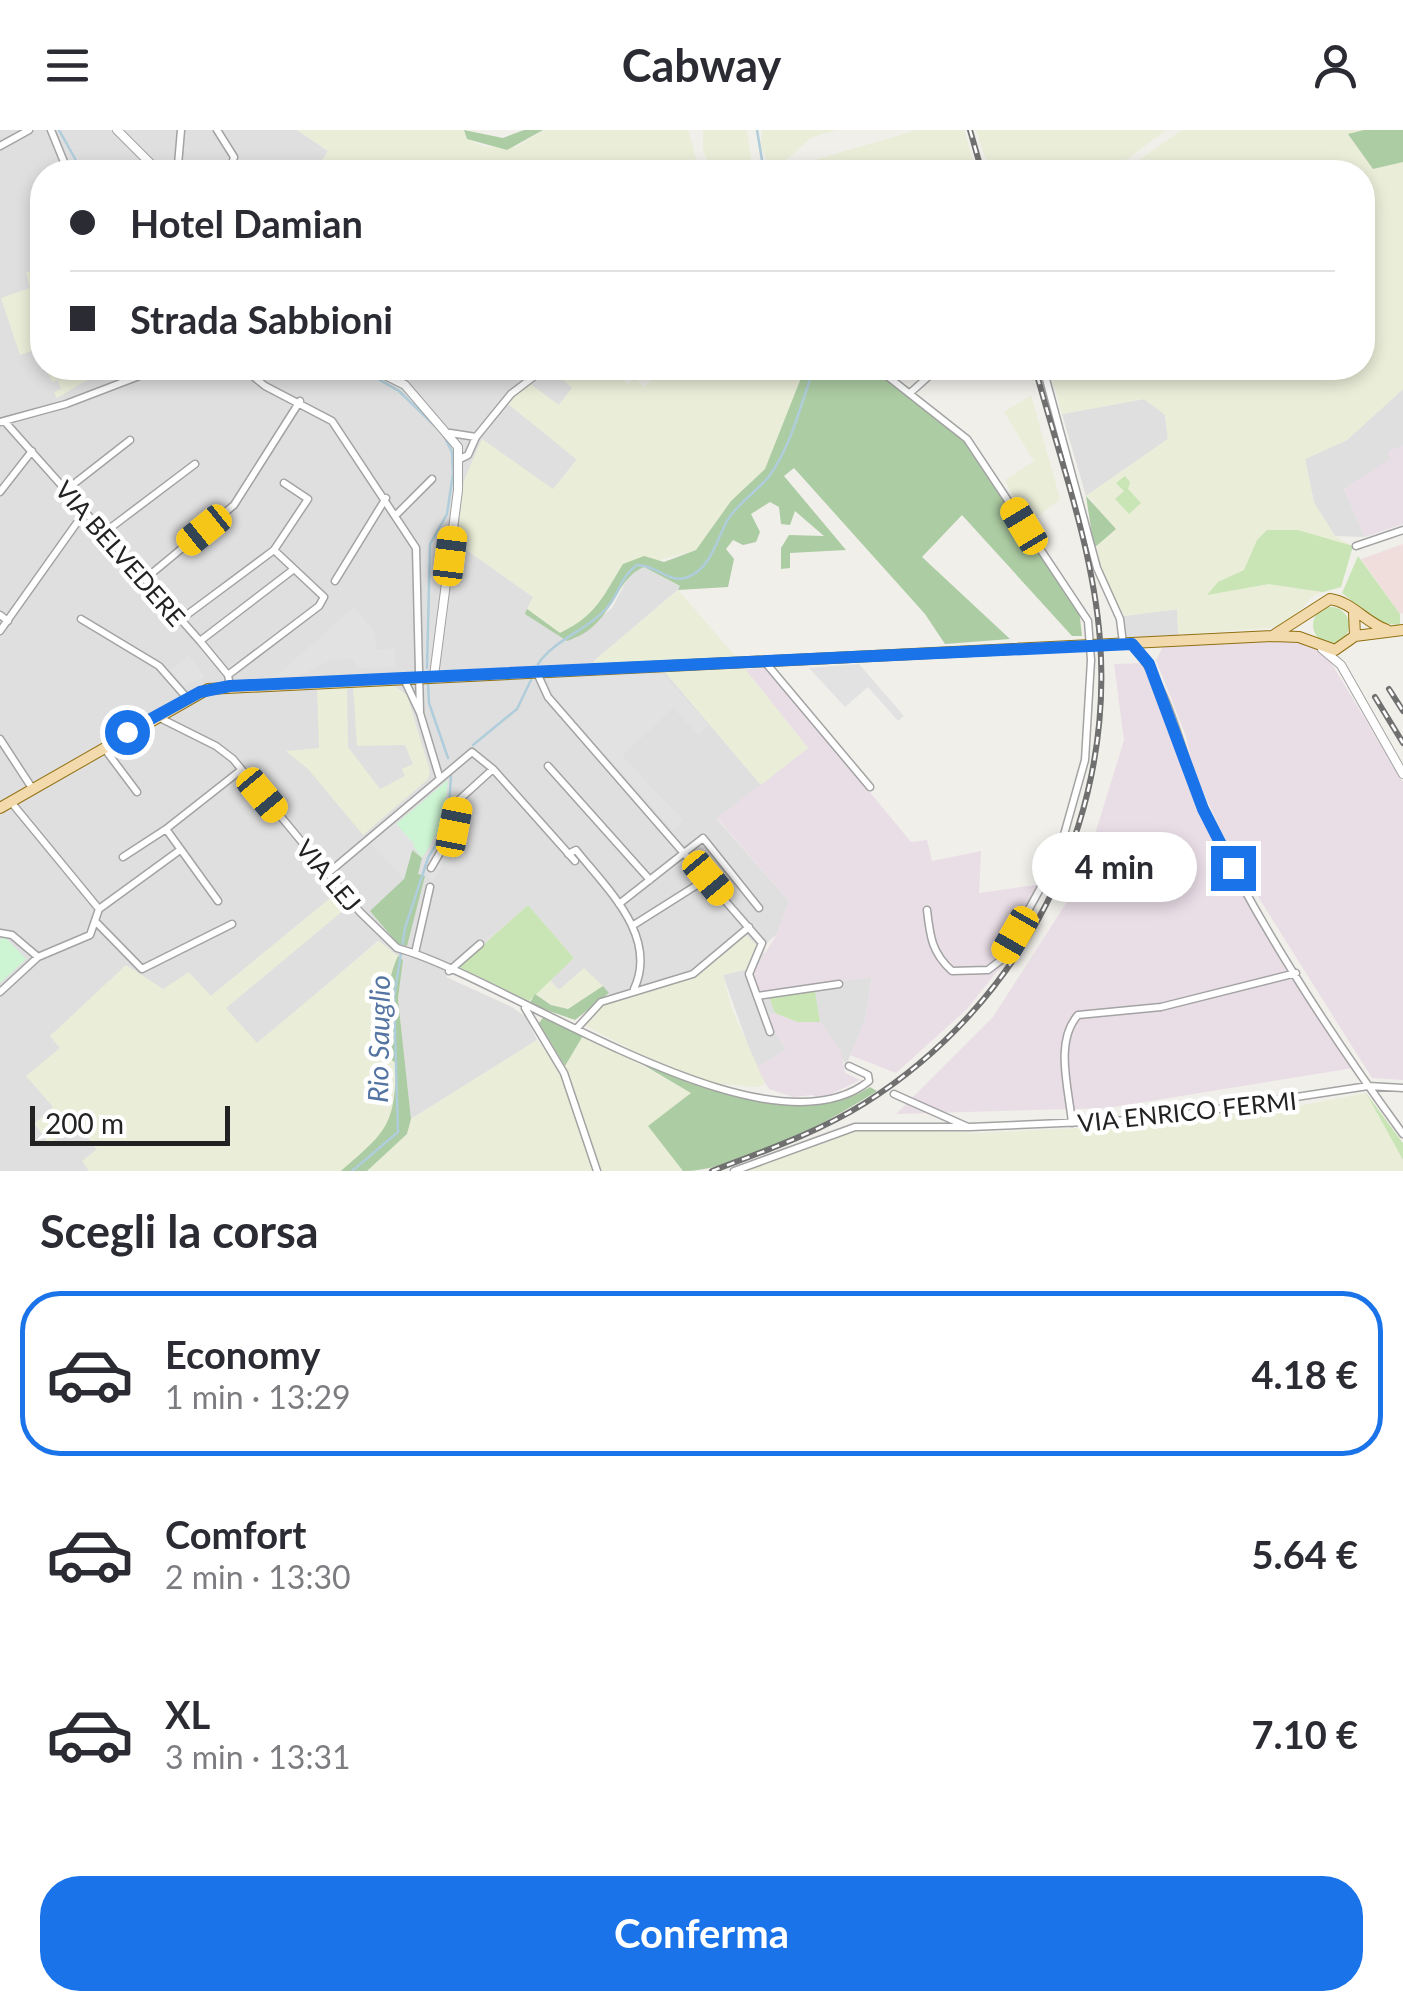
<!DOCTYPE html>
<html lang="it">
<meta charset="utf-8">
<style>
body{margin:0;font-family:Lato,sans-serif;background:#f2f2f3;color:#2b2b33;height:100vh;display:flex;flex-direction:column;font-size:38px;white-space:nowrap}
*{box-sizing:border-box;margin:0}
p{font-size:32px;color:#7c7c81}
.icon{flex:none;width:55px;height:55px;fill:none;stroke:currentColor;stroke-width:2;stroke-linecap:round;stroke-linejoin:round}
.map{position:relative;height:1041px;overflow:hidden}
.details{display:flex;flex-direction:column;background:#fff;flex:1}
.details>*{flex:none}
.banner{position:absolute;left:30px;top:30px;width:1345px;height:220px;border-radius:40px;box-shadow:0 5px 15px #0003;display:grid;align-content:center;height:220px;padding:0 40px;background:#fff}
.scale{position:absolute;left:30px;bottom:25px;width:200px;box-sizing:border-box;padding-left:10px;border:5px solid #222;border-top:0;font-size:28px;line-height:35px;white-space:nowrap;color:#222;-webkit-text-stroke:8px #fff;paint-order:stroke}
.end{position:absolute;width:45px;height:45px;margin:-22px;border:12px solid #1a73e8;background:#fff;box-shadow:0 0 0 5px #fff}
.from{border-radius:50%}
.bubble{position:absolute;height:70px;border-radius:35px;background:#fff;box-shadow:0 5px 15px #0003;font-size:32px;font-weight:700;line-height:70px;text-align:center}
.car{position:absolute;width:30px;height:60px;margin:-30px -15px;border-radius:12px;box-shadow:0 0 8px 2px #0007;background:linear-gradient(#f5c518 24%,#345 0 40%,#f5c518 0 76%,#345 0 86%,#f5c518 0)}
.banner b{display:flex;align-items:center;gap:35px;height:95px;font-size:38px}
.banner b+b{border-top:2px solid #e1e1e2}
.banner i{width:25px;height:25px;background:#2b2b33}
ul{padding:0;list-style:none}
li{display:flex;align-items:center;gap:30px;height:165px;margin:0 20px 15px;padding:0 20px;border:5px solid transparent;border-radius:40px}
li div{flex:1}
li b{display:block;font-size:38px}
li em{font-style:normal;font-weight:700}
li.on{border-color:#1a73e8}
li>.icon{width:90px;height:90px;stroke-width:1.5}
h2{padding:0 40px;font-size:45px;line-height:120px}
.action{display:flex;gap:20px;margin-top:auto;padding:20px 40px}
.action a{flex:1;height:115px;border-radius:40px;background:#1a73e8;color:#fff;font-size:40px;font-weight:700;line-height:115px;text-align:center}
header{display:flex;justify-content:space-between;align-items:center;height:130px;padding:0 40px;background:#fff;font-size:45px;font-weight:700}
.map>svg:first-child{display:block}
</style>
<header><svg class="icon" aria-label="menu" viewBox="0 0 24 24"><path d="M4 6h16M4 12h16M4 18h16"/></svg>Cabway<svg class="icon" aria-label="person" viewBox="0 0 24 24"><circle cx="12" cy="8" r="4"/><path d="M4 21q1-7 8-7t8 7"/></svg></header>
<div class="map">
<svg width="1403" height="1041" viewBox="0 0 1403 1041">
<rect width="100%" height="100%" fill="#f1efea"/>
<!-- residential -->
<path fill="#e0dfdf" d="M0,0H297L328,21L315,42H42V238H549L573,258L558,276L507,273L577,329L553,360L457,413L533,467L575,509L612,478L631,442L644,437L681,457L594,531L597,543L665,542L761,655L717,689L789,771L777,804L765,815L760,862L872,847L865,891L846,935L820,892L814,861L770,867L775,883L766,887L786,920L756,938L723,845L748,839L758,817L745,804L684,852L613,869L584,839L559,860L550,850L574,828L528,775L446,847L512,877L526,887L537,910L411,989L398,869L403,830L378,811L257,914L225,878L349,775L338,762L211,866L163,859L50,905L60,918L53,977L35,994L49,1014L78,993L97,1020L83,1031L89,1041H0Z
M1403,259V316L1389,321L1391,329L1344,359L1365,407L1335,406L1314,373L1305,329L1347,310Z
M1144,269L1165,284L1168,309L1086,366L1062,284Z
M1178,479V505L1127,508L1124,486Z"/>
<!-- commercial -->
<path fill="#efdedc" d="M1403,414V483L1400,484L1361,429Z"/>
<!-- industrial -->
<path fill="#e9dde6" d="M1403,316V394L1365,407L1344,359L1390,329L1388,321Z
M1278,511L1302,512L1327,526L1403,652V950L1372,948L1233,727L1193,639L1186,606L1156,530L1163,517Z
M1144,533L1218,714L1282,834L1353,938L1107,978L896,984L993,887L1081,750L1124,610L1114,534Z
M767,538L911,712L927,710L932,731L981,721L979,763L1049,753L1003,834L967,879L896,943L850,925L865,891L872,847L760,862L753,842L777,804L789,771L717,688L808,618L745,539Z
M775,883L797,892H820L841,921L845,943L860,950L819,970L813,965L793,967L769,959L756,938L786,920L766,887Z"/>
<!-- farmland -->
<path fill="#eaedd8" d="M297,0H464L467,9L485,17H517L543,0H688L700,42H315L328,21Z
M703,0H747L753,42H712L703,20Z
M762,0H839L812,7L779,36L770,37L761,17Z
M917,0H964L976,42H803L801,34Z
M976,0H1166L1110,42H990Z
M1182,0H1364L1349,4L1373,39L1403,32V259L1347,310L1305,329L1314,373L1335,406L1353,416L1341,457L1314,465L1292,489L1277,497L1178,505L1177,479L1124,486L1099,435L1093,370L1086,366L1168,309L1165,285L1144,269L1062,284L1049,238H1362V42H1122Z
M26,141L42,147V231L37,219L20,225L1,168L30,158Z
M46,238H88L92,247L57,268L54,262L61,259L58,250L52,252Z
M550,238H610L628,254L635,248L644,257L663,238H789L800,249L782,305L765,339L731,371L696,420L618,441L606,468L578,494L560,503L527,479L533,467L457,413L464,350L482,309L553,359L577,330L507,273L529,253L559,275L572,258Z
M1031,265L1060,369L1027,395L1005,350L1034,331L1004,282Z
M678,460L736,527L594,535V531Z
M745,539L808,618L761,655L665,542Z
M390,553L407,565L430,641L428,649L363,705L308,639L286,621L319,618L317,558L347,555L348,617L380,659L405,646L402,639L413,634L405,615L357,616L353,555Z
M338,762L350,775L226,878L257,913L379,811L398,826L393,837L385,899L389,927L396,933L392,989L384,1003L341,1041H89L82,1031L97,1019L78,994L49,1014L35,993L53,977L26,946L60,918L50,906L126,835L163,859L189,842L211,866Z
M745,804L758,817L748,839L723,845L731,877L765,953L759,957L710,953L652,931L585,895L604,873L695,847Z
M584,838L603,856L579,875L559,879L535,864L550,850L559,860Z
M584,904L692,963L648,996L683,1041H602L565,936Z
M537,910L562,945L594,1041H367L407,1004L411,989Z
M1366,963L1403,1030V1041H744L851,1002L877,998L977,1003L1101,997L1293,977Z"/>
<!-- grass -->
<path fill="#c9e5b6" d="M1125,346L1130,352L1128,359L1141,373L1129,384L1115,369L1124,361L1116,353Z
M1267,400H1298L1353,416L1341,457L1323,462L1269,454L1207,465L1218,452L1244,440L1257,410Z
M1358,426L1400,484V495L1379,493L1342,463Z
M1313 495a18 18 0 1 1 36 0a18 18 0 1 1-36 0Z
M528,775L574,828L529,871L458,837Z
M815,861L820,892H797L775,883L769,867Z
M1366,963L1403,1013V1030Z"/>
<!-- forest -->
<path fill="#accca3" d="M464,0L503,8L524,0H543L507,20L467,9Z
M1364,0H1403V32L1373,39L1348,4Z
M805,238H874L957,303L976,324L1079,479L1082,506H1072L962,385L922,427L1010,509L945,514L925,484L794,338L784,346L846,420L790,423V438L781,439V418L789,405L824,406L795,381L790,395L781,394L779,377L770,372L751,384L760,402L756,412L743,415L733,410L726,419L734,429L728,457L678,460L680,456L644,437C613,449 615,496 567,511L525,484L527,479L560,503C597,485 603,466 623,434L644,426L664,432L696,420L731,371L765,339Z
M1086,366L1116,399L1094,418Z
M412,720L422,728L418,744L425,746L407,816L398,814L370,781L404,749Z
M398,826L403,830L398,869L411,989L407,1004L367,1041H341C387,1001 395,996 396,933L389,928C387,894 383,857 398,826Z
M603,856L609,863L575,890L529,874L535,864L551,875L568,879Z
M544,886L584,904L565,936L539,893Z
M623,923C690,955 802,1001 870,957L877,961C830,991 738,1041 683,1041L648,996L691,963Z"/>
<!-- park -->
<path fill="#cdf5d3" d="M448,650L443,694L422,728L396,694Z
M4,806L26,829L0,853V810Z"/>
<!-- parking -->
<path fill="#e2e2e2" d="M354,477L375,502L376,520L395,518V537L357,538L352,529L332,530L297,546L275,547Z
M189,525L205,547L184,556L171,540Z
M859,534L904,586L898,591L868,557L845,577L809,538Z
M663,544L709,595L699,605L673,578L622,626L684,691L674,701L554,568L547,548Z
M458,665L478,687L460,703L432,752L426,745L451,697Z
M391,688L414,714L404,749L367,709Z"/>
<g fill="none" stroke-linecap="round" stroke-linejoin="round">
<!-- stream -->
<path stroke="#afcdda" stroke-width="2.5" d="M59,0L78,34L94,42
M757,0L764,42
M300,238L366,242L399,261L437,298
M538,534C555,509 586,501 606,479C620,464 619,448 637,435C655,434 671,455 688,447C711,438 717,409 727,391C738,372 757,362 770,345C792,314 801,273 814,238
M427,538L430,414L447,384L453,344L452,322L443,304
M428,552L429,573L448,628
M473,615L517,579L531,550
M352,1041L398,1002L394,867L405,798L428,728L448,694L451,645"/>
<defs>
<path id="minor" d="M51,0L64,32L75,42
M217,0L234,27L230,42
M0,16L29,0
M173,42L178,35L181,0
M243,238L265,256L332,291L416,418L420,583
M877,238L967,309L1088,491L1091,530L1085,630L1058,726L1001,830L988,840L952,841C932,823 930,807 927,780
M1043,238L1097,438L1120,489L1123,513
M910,263L938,238
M0,292L66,274L160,238
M6,293L200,511L228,545L230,556
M450,303L476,307L511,264L545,238
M460,329L468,325L476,307
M66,360L130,310
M0,362L32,321
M396,385L432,349
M105,402L195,334
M1356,416L1403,400
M145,449L234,375L300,271
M335,451L386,368
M0,485L8,491
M81,489L159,536L187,568
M180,490L274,420
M0,501L76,394
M200,511L294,439
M1132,514C1175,565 1182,634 1210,694C1263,802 1332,907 1403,1004
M765,532L870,657
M537,543L548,567L762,813L749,844L770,902
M228,545L319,476L324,467L274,420L308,369L284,353
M404,549L420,583L439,646
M156,586L216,616L233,629L360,782L397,818C507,848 766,1034 869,951L868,945L849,936
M0,609L32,658
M104,618L137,662
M548,636L650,750
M11,672L99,779
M568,724L576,720C606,758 659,806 634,859
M123,727L166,699
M431,738L455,697L460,669L493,639
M327,744L472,622L493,639L575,731
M218,771L166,699L241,640
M619,774L703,708L759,778
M97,793L142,839L232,794
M632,796L708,748
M0,803L12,805L38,827L90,805L99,779L180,720
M415,823L430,757
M449,841L480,814
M0,862L38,827
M757,866L839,854
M525,878L564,943L597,1041
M578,897L601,872L693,844L749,797
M894,964L968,997
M1072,993C1069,959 1054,912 1078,885L1161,877L1296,843
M734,1041L855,997H970L1153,989L1368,956L1403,958"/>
<path id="tertiary" d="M117,0L159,42
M371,238L405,255L458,317V360L434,546
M1322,519L1341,535L1403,644"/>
<path id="primary" d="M1274,505L1330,469C1352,472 1366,493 1387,500
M1355,506L1403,500
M0,678L208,559L1274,506L1299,507L1335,520L1355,506L1354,483"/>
</defs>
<!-- minor casing -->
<use href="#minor" stroke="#a3a3a3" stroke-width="9"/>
<!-- tertiary casing -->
<use href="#tertiary" stroke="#a3a3a3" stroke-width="10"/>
<!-- primary casing -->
<use href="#primary" stroke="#907010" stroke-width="12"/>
<!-- minor -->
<use href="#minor" stroke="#fff" stroke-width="6"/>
<!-- tertiary -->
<use href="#tertiary" stroke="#fff" stroke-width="8"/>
<!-- primary -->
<use href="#primary" stroke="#f3daad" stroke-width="10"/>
<defs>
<path id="rail" d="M970,0L982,42
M1389,559L1403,581
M1375,567L1403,613
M712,1041C764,1021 817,1003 865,973C1021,875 1114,695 1100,510C1093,418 1059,326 1035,238"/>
</defs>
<!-- rail casing -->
<use href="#rail" stroke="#707070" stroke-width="6"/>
<!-- rail -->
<use href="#rail" stroke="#fff" stroke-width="2.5" stroke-dasharray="8" stroke-linecap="butt"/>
</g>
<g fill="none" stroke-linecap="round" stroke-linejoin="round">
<!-- route -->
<path stroke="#1a73e8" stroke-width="12" d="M127,602L200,562L230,556L1132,514L1149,534L1203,679L1233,738"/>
</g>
<g text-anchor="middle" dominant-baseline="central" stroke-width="9" stroke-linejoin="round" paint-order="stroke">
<!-- street labels -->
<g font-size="25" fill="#222" stroke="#fff">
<text transform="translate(121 423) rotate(49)">VIA BELVEDERE</text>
<text transform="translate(329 745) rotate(50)">VIA LEJ</text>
<text transform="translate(1187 981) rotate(-6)">VIA ENRICO FERMI</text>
</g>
<!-- water labels -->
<g font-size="28" font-style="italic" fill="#5474a1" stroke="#fff">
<text transform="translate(378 909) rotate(-89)">Rio Sauglio</text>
</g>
</g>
</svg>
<div class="scale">200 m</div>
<i class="end from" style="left:127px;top:602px"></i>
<i class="end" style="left:1233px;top:738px"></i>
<div class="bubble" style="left:1032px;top:702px;width:165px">4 min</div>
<i class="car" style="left:1024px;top:396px;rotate:329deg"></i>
<i class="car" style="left:204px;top:400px;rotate:231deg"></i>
<i class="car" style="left:450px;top:426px;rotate:7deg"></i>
<i class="car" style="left:262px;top:665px;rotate:140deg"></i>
<i class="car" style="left:454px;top:697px;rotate:11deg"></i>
<i class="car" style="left:708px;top:748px;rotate:140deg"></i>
<i class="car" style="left:1015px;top:805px;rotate:210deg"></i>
<div class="banner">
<b><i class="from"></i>Hotel Damian</b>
<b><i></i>Strada Sabbioni</b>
</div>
</div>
<section class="details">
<h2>Scegli la corsa</h2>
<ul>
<li class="on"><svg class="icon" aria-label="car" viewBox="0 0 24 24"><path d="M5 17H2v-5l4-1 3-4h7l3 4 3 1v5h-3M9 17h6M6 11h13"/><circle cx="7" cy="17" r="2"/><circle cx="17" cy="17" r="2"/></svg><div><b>Economy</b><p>1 min · 13:29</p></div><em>4.18 €</em></li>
<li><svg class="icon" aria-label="car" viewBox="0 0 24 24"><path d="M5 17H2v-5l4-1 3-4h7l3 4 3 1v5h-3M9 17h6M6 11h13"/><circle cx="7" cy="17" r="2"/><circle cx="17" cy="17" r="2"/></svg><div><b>Comfort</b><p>2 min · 13:30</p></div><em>5.64 €</em></li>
<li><svg class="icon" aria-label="car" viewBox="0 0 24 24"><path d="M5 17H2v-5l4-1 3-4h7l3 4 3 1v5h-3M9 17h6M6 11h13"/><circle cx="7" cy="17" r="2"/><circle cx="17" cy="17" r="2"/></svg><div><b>XL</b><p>3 min · 13:31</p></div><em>7.10 €</em></li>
</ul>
<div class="action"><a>Conferma</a></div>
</section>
